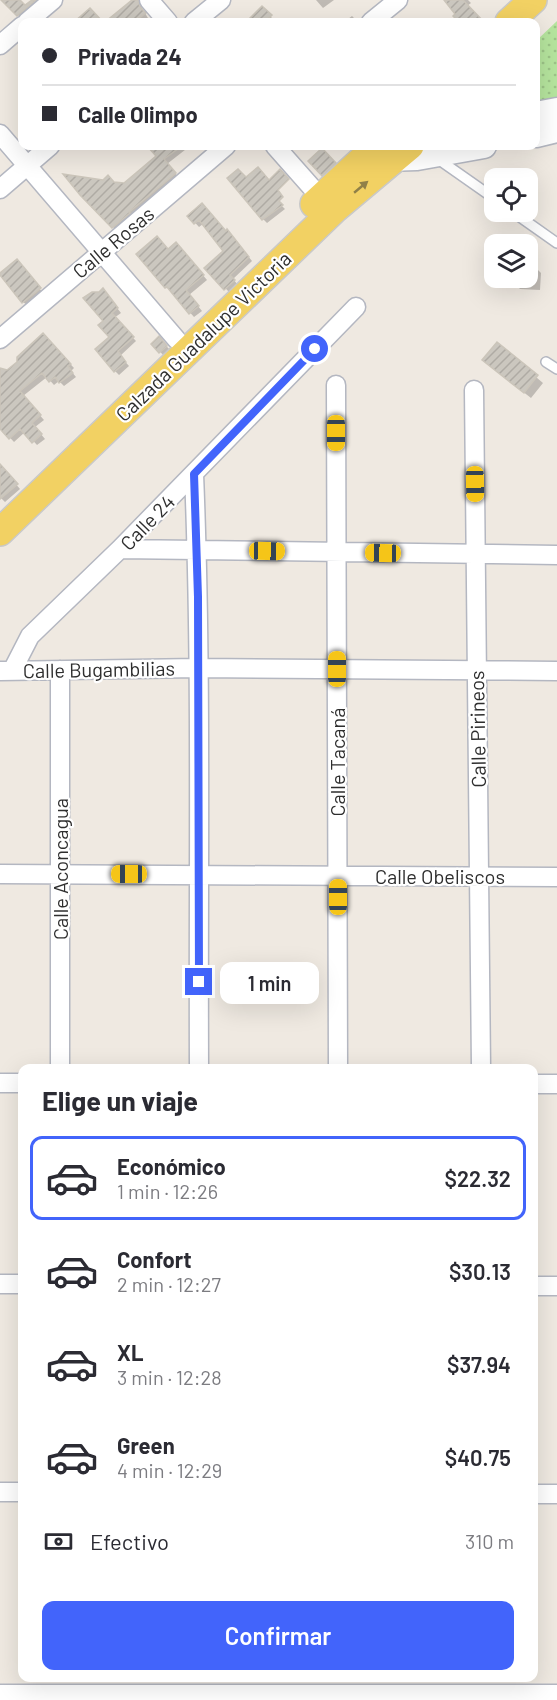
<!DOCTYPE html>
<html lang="es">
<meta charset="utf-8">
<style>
body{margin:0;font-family:Barlow,sans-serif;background:#f7f7f7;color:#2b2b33;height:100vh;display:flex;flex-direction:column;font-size:22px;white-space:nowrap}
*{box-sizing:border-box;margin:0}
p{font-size:20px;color:#7c7c81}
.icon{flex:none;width:33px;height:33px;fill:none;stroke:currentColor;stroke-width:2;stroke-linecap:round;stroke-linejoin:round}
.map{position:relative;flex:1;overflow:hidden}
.side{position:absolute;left:18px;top:1064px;width:520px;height:618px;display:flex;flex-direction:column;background:#fff;border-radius:12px;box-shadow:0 6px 24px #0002}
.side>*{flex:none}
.top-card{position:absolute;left:18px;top:18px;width:522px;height:132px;border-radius:12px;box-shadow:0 6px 24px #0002;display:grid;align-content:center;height:132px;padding:0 24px;background:#fff}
.tools{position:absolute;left:484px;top:168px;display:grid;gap:12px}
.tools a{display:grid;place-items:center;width:54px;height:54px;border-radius:12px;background:#fff;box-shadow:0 6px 24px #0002;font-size:30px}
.end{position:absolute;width:27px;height:27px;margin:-14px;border:8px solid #4264fb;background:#fff;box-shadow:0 0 0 3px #fff}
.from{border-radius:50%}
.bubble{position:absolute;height:42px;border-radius:12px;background:#fff;box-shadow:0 6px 24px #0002;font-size:20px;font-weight:600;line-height:42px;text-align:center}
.car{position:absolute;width:18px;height:36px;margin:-18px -9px;border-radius:8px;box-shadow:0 0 4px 2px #0007;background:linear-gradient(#f5c518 24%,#345 0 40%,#f5c518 0 76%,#345 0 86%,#f5c518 0)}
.top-card b{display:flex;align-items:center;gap:21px;height:57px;font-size:22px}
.top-card b+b{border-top:2px solid #e1e1e2}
.top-card i{width:15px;height:15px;background:#2b2b33}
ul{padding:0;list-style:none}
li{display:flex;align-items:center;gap:18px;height:84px;margin:0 12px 9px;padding:0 12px;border:3px solid transparent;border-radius:12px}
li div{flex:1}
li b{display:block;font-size:22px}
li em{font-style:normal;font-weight:600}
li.current{border-color:#4264fb}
li>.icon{width:54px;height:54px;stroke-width:1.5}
h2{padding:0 24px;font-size:27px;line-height:72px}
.pay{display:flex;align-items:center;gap:15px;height:66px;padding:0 24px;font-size:22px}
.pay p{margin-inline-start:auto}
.button{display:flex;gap:12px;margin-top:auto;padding:12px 24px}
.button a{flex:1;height:69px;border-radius:12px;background:#4264fb;color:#fff;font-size:24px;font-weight:600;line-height:69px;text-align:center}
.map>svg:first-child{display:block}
</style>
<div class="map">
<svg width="557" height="1700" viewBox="0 0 557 1700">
<defs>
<pattern id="grass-dots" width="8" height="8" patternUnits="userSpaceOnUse" patternTransform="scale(1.5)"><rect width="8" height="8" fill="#b6e59e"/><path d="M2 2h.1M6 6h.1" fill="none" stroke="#9dc588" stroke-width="1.8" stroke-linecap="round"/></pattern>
<pattern id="building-hatch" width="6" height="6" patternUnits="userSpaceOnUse" patternTransform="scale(1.5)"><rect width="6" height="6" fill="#cbc7bf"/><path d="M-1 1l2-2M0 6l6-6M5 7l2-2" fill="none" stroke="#afaba4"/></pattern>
</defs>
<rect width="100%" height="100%" fill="#efe9e1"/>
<!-- grass -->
<path fill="url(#grass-dots)" d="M557,21V110L536,114V41Z"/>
<!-- shadow -->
<path fill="#0003" d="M3,0H19L25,7L34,0H44L22,19Z
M134,0L139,3L148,18L143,22H132L121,11Z
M316,0H334L323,8Z
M446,0H468L471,3L467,6L482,22H461L455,16L457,14Z
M262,8L274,20L272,22H251L249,21Z
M352,16L358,22H344Z
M149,146H190L167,164L179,178L117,231L81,194L114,183L124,185L158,156Z
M322,150L339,167L326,178L310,161Z
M271,195L285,209L267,223L263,219Z
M202,205L226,232L231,235L252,261L233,279L238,285L229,292L206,268L225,251L203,224L199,227L189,216Z
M180,248L207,280L189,295L202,311L194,317L138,254Z
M21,265L43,293L27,305L23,302Z
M528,268L537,269L541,273L540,290L520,289L516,285V278H528Z
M100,294H106L121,313L114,318L136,341L120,356L129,366L119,375L115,371L111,337L105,321Z
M43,335L74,368L71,371L76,377L64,386L59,381L54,385L47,377L23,396L44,420L35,427L45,439L37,445L25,432L14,442L0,427V374L8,371L18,363Z
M159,338L170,350L164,356L153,344Z
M497,344L543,383L531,398L490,366Z
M8,475L20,489L5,502L0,497V482Z"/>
<!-- building -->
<path fill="url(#building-hatch)" stroke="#cbc5ba" stroke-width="1.5" d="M1,0H20L25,5L32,0H36L17,16Z
M132,0H138L140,7L146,13L134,22H105Z
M444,0H463L484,22H459L453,16L455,14Z
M262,6L272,15L265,22H246Z
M90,8L103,22H74Z
M147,146H182L164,159L176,173L129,212L130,213L112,228L80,195L63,174L103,180L108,175L114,182L124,183L156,156Z
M322,148L336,163L322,176L308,161Z
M258,167L269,180L280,169L289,179L278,190L283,197L279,201L283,205L262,220L227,178L238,169L246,177Z
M202,203L226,231L227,229L249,257L230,275L235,280L224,290L204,268L223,251L199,220L194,224L187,216Z
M157,236L168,249L176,242L204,275L186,290L199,306L189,314L167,287L165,288L136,254Z
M17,259L41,288L22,303L0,275V273Z
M103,288L118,308L112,313L134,337L118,351L126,362L114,372L95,349L109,337L98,325L103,321L83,298L92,292H99Z
M43,333L71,364L68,366L73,373L59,383L55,377L49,382L42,373L20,391L41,415L32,423L42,434L32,443L20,429L9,439L0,429V368L7,370L17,362V357Z
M159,336L167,346L159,353L151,344Z
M497,342L538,375L524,393L482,360Z
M0,464L18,484L0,499Z"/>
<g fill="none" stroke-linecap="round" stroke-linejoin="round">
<defs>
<path id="lane" d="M438,159L495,199
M513,212L557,243
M546,362L557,369"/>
<path id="street" d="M149,0L168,22
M27,22L53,0
M194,22L221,0
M371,22L398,0
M0,45L22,26
M0,134L177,340
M275,146L321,198
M0,189L50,146
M0,339L226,146
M336,385L338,1068
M474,390L481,1068
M194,474C202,671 198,870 199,1068
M120,549L557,555
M60,670V1068
M0,671L198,668L557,671
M12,671L30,636L120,549L356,307
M0,874L557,877
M0,1083H22
M534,1084H557
M0,1284H22
M534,1286H557
M0,1492H22
M534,1494H557
M0,1694H557"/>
<path id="secondary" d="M536,114L557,110
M536,135L557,130
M385,159L417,158L484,146"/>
<path id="primary" d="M509,22L533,0
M314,204L377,146
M0,532L335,209L410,146"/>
</defs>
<!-- lane casing -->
<use href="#lane" stroke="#b4b7c1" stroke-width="12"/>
<!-- street casing -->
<use href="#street" stroke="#b4b7c1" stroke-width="21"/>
<!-- secondary casing -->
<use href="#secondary" stroke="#b4b7c1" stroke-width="27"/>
<!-- primary casing -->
<use href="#primary" stroke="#c9c9c9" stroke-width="30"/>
<!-- lane -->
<use href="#lane" stroke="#fff" stroke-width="9"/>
<!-- street -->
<use href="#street" stroke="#fff" stroke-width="18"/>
<!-- secondary -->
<use href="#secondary" stroke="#fff" stroke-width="24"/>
<!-- primary -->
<use href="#primary" stroke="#f2d163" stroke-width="27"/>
</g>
<!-- one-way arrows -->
<defs><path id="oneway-solid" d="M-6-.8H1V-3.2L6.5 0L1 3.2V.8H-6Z" transform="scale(1.5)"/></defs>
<use fill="#908048" href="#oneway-solid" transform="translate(361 187) rotate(-40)"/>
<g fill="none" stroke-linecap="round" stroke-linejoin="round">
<!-- route -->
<path stroke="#4264fb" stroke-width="8" d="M199,982L198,597L194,474L315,349"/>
</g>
<g text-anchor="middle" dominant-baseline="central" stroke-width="4.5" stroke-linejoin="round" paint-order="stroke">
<!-- street labels -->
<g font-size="20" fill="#2e2e2e" stroke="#fff">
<text transform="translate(113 242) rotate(-40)">Calle Rosas</text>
<text transform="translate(203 336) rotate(-44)">Calzada Guadalupe Victoria</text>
<text transform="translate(147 522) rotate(-46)">Calle 24</text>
<text transform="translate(99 669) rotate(-1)">Calle Bugambilias</text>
<text transform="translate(477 729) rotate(-91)">Calle Pirineos</text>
<text transform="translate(337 762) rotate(-90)">Calle Tacaná</text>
<text transform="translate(60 869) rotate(-90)">Calle Aconcagua</text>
<text x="440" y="876">Calle Obeliscos</text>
</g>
</g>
</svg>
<div class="tools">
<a><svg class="icon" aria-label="locate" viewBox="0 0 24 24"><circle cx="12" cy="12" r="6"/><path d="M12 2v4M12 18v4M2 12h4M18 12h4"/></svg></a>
<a><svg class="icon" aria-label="layers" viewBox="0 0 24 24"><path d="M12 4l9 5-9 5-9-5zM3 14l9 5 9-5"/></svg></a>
</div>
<i class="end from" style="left:315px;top:349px"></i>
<i class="end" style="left:199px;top:982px"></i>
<div class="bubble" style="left:220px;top:962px;width:99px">1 min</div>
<i class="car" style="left:336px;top:433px;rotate:180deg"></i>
<i class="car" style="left:475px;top:484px;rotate:179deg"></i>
<i class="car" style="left:267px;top:551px;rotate:91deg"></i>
<i class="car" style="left:383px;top:553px;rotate:271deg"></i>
<i class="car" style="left:337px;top:669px;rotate:0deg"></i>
<i class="car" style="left:129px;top:874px;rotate:270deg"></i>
<i class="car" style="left:338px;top:897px;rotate:0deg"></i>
<div class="top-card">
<b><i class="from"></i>Privada 24</b>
<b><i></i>Calle Olimpo</b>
</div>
<section class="side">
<h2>Elige un viaje</h2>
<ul>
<li class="current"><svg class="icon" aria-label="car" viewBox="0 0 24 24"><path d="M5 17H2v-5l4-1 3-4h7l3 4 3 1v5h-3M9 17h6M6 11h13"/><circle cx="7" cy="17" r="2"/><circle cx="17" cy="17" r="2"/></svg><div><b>Económico</b><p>1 min · 12:26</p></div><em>$22.32</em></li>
<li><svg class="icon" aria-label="car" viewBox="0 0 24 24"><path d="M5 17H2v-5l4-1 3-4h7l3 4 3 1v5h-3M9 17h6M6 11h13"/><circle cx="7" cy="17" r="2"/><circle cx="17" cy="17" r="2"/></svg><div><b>Confort</b><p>2 min · 12:27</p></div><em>$30.13</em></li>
<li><svg class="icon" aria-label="car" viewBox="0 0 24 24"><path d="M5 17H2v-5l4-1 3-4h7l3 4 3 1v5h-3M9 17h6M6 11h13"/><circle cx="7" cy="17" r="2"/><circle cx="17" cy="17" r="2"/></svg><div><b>XL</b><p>3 min · 12:28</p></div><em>$37.94</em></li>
<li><svg class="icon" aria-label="car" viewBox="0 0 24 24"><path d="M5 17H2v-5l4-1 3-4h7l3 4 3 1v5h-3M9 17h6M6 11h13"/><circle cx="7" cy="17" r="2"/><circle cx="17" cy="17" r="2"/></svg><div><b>Green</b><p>4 min · 12:29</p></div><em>$40.75</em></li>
</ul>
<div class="pay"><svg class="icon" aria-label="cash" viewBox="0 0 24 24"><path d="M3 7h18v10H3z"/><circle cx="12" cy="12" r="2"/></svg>Efectivo<p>310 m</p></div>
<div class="button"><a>Confirmar</a></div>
</section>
</div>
